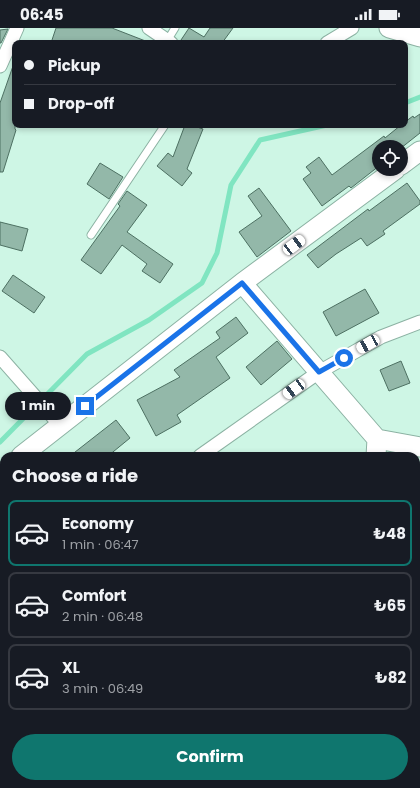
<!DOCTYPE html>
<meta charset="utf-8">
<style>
body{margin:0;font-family:Poppins,sans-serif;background:#242831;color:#f1f3f6;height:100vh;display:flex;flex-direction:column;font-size:15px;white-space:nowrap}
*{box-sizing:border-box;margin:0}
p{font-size:13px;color:#9ea1a6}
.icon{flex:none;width:22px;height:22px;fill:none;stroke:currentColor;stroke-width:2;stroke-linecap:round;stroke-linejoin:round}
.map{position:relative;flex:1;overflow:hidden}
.panel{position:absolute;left:0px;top:424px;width:420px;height:336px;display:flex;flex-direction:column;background:#171b24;border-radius:12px 12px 0 0;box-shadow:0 2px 6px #0003}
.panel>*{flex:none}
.banner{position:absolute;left:12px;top:12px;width:396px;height:88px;border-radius:8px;box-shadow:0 2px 6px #0003;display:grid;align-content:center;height:88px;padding:0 12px;background:#171b24}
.buttons{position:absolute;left:372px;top:112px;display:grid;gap:8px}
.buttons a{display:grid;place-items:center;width:36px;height:36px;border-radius:50%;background:#171b24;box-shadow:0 2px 6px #0003;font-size:20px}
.end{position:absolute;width:18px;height:18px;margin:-9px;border:5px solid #1a73e8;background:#fff;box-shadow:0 0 0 2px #fff}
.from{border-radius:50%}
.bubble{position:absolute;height:28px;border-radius:14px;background:#171b24;box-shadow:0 2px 6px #0003;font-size:13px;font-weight:700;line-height:28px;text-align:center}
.car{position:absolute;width:12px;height:24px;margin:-12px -6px;border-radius:5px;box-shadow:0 0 3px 1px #0007;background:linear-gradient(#fff 24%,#345 0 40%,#fff 0 76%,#345 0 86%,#fff 0)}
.banner b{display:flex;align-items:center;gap:14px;height:38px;font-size:15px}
.banner b+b{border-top:1px solid #363941}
.banner i{width:10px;height:10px;background:#f1f3f6}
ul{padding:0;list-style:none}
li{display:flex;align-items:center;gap:12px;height:66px;margin:0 8px 6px;padding:0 4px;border:2px solid #363941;border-radius:8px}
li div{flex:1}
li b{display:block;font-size:15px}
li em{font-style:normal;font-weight:700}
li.selected{border-color:#0f766e}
li>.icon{width:36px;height:36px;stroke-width:1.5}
h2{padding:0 12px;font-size:18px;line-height:48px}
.cta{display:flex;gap:8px;margin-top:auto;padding:8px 12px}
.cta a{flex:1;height:46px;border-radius:24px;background:#0f766e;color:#fff;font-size:16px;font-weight:700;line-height:46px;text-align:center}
.status{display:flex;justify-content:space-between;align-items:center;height:28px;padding:0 20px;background:#171b24;direction:ltr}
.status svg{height:11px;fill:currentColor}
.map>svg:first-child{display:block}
</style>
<div class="status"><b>06:45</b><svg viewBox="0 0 49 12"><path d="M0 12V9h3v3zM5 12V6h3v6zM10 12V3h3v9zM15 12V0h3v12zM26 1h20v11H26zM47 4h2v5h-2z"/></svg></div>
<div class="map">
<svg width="420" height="760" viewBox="0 0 420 760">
<rect width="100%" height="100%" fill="#cef6e5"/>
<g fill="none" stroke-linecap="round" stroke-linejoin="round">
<!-- stream -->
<path stroke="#80e5c1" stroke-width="5" d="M405,75L420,69
M0,414L87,326L149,292L202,255L217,225L231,157L260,112L327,97"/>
</g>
<!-- building -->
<path fill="#93b8a9" stroke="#4d7062" d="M56,0H112L148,14L147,15H51Z
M189,0L204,9L210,0H233L222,15H179Z
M8,1L1,15H0V2Z
M13,38H15V101L16,102L3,144H0V75Z
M420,86V105L401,120L379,119V138L351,160L349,158L322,178L303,151L311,145L306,139L319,129L332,147L384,108L385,110L401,97H405V94L413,88L414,90Z
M185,97H191L203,101L187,141L192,145L182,158L157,138L168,125L173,129Z
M100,135L123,149L109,171L87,156Z
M407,155L420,173V176L383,203L385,206L367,218L361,210L336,226L318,240L307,227L368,181L369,183Z
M259,160L291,203L257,229L239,204L262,188L248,168Z
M127,163L147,177L127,204L173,236L160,255L142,243L147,236L122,217L101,246L81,232L120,178L118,176Z
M0,194L28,201L22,223L0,217Z
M13,247L45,269L34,285L2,263Z
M365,261L379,285L336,308L323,284Z
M236,289L248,305L216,329L230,350L177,387L181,394L156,408L137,372L180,349L174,342L220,310L216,304Z
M277,313L292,331L261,357L246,339Z
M401,333L410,355L389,363L380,342Z
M116,392L130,410L108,428H70Z"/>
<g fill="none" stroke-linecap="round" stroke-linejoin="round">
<defs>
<path id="lane" d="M167,13L175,0
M91,207L165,97"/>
<path id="street" d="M149,0L171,15
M327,15L352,0
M0,38L17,0
M0,329L60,397
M200,428L319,344L381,309L420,294
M0,568L4,566"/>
<path id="secondary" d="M389,0L420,9
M401,137L420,123
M242,255L377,411L420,419
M21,428L242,255L396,141
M376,428L377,411
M0,446L4,443
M0,672L4,675
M355,756L356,760
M371,756L386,760"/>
</defs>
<!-- lane casing -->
<use href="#lane" stroke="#8cb2a3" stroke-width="9"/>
<!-- street casing -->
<use href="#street" stroke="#8cb2a3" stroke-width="15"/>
<!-- secondary casing -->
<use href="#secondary" stroke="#8cb2a3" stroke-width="21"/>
<!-- lane -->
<use href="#lane" stroke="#fff" stroke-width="7"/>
<!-- street -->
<use href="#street" stroke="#fff" stroke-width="13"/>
<!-- secondary -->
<use href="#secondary" stroke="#fff" stroke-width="19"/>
</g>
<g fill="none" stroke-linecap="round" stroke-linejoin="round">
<!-- route -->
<path stroke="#1a73e8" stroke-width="5" d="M85,378L242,255L319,344L344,330"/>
</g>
</svg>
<div class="buttons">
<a><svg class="icon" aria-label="locate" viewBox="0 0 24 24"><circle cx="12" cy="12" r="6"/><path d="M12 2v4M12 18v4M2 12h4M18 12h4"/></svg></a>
</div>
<i class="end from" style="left:344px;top:330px"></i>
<i class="end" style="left:85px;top:378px"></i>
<div class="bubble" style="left:5px;top:364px;width:66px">1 min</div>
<i class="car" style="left:294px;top:217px;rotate:53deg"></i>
<i class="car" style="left:368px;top:316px;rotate:241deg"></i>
<i class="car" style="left:294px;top:361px;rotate:234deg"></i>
<div class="banner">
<b><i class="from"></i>Pickup</b>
<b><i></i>Drop-off</b>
</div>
<section class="panel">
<h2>Choose a ride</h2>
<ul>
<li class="selected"><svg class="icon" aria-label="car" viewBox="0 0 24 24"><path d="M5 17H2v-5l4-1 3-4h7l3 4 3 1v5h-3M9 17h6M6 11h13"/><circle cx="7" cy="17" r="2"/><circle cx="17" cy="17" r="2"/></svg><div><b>Economy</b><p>1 min · 06:47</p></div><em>₺48</em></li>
<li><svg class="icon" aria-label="car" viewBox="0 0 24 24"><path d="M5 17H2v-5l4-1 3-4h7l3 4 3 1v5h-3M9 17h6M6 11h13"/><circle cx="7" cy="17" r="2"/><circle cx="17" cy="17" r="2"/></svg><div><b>Comfort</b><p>2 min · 06:48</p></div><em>₺65</em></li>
<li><svg class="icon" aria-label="car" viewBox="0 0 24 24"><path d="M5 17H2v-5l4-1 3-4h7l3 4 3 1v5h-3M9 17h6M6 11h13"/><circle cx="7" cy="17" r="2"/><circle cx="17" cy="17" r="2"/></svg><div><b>XL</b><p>3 min · 06:49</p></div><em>₺82</em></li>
</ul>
<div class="cta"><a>Confirm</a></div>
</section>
</div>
